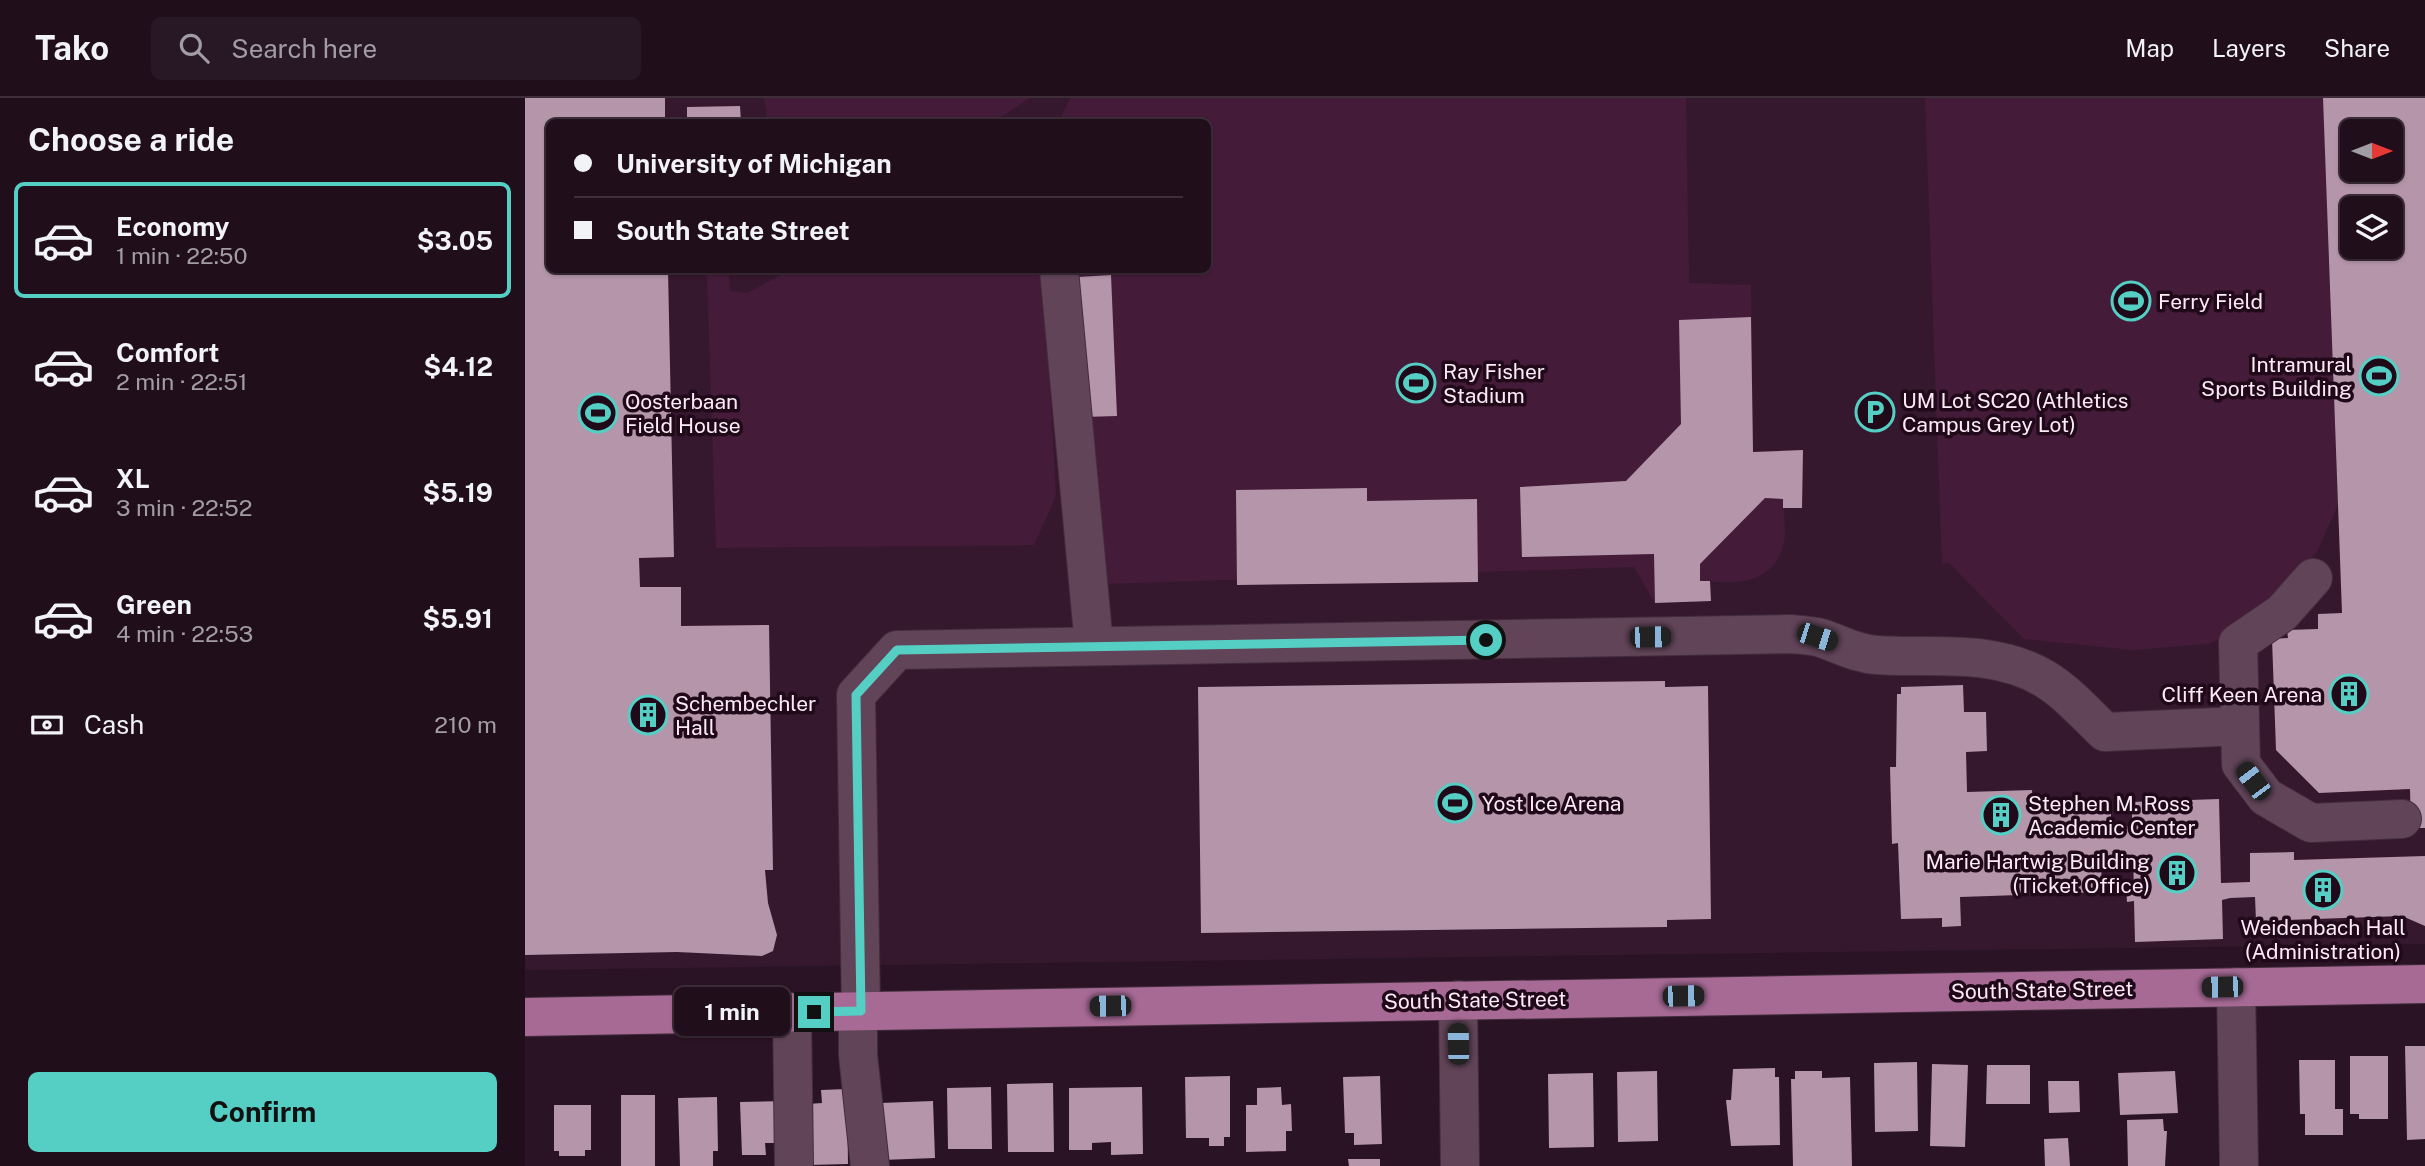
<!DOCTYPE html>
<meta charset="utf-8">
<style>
body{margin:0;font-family:"Public Sans",sans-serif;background:#281724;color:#f1f3f6;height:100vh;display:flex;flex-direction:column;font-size:26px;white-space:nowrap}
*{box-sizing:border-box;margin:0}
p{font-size:23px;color:#a29ca3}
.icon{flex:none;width:38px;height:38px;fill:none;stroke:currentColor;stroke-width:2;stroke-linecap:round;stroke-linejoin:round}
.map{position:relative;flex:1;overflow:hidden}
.sheet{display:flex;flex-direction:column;background:#200e1b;width:525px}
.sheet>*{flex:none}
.hud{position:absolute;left:21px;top:21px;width:665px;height:154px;border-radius:10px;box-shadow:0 2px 5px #0004,0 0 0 2px #3d2e3a;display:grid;align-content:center;height:154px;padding:0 28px;background:#200e1b}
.needle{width:46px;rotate:90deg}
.fabs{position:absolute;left:1815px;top:21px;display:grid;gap:14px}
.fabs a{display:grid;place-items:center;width:63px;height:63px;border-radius:10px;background:#200e1b;box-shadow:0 2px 5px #0004,0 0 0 2px #3d2e3a;font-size:35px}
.end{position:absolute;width:32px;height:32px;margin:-16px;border:9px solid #55cec4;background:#111;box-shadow:0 0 0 4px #111}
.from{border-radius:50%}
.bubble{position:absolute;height:49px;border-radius:10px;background:#200e1b;box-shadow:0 2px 5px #0004,0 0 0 2px #3d2e3a;font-size:23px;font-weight:700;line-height:49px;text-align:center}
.car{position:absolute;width:21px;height:42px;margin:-21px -10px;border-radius:9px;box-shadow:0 0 5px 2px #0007;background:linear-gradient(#222 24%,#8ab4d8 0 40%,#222 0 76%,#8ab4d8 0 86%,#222 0)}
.hud b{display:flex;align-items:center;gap:24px;height:66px;font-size:26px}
.hud b+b{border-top:2px solid #3d2e3a}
.hud i{width:18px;height:18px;background:#f1f3f6}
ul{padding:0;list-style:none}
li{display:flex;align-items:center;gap:21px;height:116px;margin:0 14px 10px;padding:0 14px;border:4px solid transparent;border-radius:10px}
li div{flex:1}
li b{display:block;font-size:26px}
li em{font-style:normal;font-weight:700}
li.on{border-color:#55cec4}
li>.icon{width:63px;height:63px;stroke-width:1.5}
h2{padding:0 28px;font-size:32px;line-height:84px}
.pay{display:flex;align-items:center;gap:18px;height:77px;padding:0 28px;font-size:26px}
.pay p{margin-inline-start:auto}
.action{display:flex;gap:14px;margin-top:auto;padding:14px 28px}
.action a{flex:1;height:80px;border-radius:10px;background:#55cec4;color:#111;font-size:28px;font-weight:700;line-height:80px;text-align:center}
header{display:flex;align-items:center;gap:42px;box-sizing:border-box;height:98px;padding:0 35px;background:#200e1b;border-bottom:2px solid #3d2e3a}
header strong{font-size:33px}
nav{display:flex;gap:38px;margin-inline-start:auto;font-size:24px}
.search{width:490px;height:63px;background:#281724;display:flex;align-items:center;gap:18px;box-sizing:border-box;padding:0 24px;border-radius:10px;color:#a29ca3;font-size:26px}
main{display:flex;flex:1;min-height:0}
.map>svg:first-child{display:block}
</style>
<header>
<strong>Tako</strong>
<div class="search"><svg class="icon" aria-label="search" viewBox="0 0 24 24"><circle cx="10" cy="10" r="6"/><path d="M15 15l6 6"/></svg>Search here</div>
<nav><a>Map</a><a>Layers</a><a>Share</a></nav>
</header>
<main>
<section class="sheet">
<h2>Choose a ride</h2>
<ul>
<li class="on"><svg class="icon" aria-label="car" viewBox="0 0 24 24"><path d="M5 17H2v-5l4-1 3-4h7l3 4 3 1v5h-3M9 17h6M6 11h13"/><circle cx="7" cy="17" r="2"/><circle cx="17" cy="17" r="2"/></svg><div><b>Economy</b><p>1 min · 22:50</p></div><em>$3.05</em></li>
<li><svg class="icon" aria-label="car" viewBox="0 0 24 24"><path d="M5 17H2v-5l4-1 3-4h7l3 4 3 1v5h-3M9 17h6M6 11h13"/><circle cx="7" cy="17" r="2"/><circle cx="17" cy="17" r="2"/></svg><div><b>Comfort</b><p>2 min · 22:51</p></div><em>$4.12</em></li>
<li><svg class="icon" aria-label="car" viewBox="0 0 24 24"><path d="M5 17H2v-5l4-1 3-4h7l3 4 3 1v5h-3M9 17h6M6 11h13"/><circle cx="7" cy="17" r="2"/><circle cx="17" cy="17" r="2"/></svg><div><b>XL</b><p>3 min · 22:52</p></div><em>$5.19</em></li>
<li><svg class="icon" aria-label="car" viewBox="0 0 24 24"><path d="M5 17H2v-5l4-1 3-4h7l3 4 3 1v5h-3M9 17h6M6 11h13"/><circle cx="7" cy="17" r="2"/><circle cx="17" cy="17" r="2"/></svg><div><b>Green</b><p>4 min · 22:53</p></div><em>$5.91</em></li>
</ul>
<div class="pay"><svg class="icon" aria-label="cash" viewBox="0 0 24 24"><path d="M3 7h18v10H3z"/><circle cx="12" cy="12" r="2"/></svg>Cash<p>210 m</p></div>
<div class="action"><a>Confirm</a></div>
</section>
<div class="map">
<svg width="1900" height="1068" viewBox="0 0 1900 1068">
<rect width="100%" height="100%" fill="#2a1324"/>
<!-- built -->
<path fill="#36182e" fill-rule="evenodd" d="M0,0H1900V846L0,872ZM24,24H682V172H24ZM1827,33H1866V72H1827ZM1827,110H1866V149H1827Z"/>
<!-- green -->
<path fill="#451b3a" d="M239,0H505L468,24H243Z
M545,0H1161L1164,185L1226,187L1228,354L1278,352L1277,410H1259C1259,420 1261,433 1259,444C1252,481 1217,488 1185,483L1186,503L1130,505L1109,469L577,486L543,172H682V24H534Z
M1400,0H1798L1813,407L1793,452L1758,497L1717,531L1683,546L1608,552L1499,541L1424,465L1417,466Z
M266,172H515L519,179L531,398L509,447L191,450L182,177L204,176L205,193L222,195Z"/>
<!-- building -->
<path fill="#b495aa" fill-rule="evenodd" d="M0,0H140V24H24V172H143L149,459L114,460L115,489H156V528L244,527L248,772H240L243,805L252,837L248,853L237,858L152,854L0,857Z
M1798,0H1900V730H1886L1885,691L1794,695L1751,652L1747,541L1763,540L1762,532L1793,531V516L1817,515ZM1827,33H1866V72H1827ZM1827,110H1866V149H1827Z
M215,8L216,24H162V9Z
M586,177L592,318L559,319L553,179Z
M1226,219L1228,354L1278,352L1277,410H1258V401L1240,400L1175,466V483H1185L1186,503L1130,505L1129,456L997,459L995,389L1101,383L1156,326L1154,222Z
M842,390V403L952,401L953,484L712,487L711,392Z
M1140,583V589L1183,588L1186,821L1142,822V829L676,835L673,589Z
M1438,587L1439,614H1461L1462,653L1441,654L1442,694L1507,692L1508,705L1586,703V729L1607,728V704L1694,701L1696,785L1725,784V755L1769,754V762L1900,758V828L1877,818L1731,823L1730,799L1705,800L1697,802L1698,841L1610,844L1609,803L1602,804L1601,788H1609L1608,765L1576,766L1577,794L1435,799L1436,828L1417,829V820L1376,821L1373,745L1367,746L1365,669H1371L1372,596H1376V589Z
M1880,948H1900V1041L1882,1042Z
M1825,958H1863V1021H1834V1016H1825Z
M1774,962H1810V1011H1818V1037H1780V1016H1775Z
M1392,964L1393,1033L1350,1034L1349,965Z
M1407,966L1443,967L1440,1049L1405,1048Z
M1462,967H1505V1006H1461Z
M1250,970V979H1254L1255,1047L1206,1048L1201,1002H1206L1208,971Z
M1132,973L1133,1043L1093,1044L1092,974Z
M1270,973H1297V980L1325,979L1327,1068H1268L1266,981H1270Z
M1650,973L1653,1015L1595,1017L1593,975Z
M1068,975L1069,1049L1024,1050L1023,976Z
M705,978V1039H699V1048H684V1040H661L660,979Z
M855,978L857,1046L829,1047V1035H820L818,979Z
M1523,983H1554L1555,1014L1524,1015Z
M528,985L529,1054H483L482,986Z
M466,989L467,1051H423L422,990Z
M617,989L618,1056L586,1057V1044L567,1045V1052H544V990Z
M756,989L757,1007L766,1006L767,1033H761V1053L721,1054V1007H732V990Z
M322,991L323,1066L284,1067L283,1006L297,1005L296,992Z
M96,997H130V1068H96Z
M192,999L193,1053H188V1068H155L153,1000Z
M261,1003L262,1045H240L241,1057H217L215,1004Z
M408,1003L410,1060L357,1062L355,1005Z
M29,1007H66V1052H60V1058H34V1053H29Z
M1638,1021L1639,1033H1642L1640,1068H1603L1602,1022Z
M1543,1040L1545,1068H1520L1519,1041Z
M823,1061H855V1068H824Z"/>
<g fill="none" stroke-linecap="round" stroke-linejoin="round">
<defs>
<path id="minor" d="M534,172L569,547
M1788,480L1757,515L1713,545L1716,666L1741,699L1786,725L1877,721
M1711,889L1714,1068
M933,902L935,1068
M333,913V957L345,1068
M336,913L331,597L372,552L1264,536C1274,537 1286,537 1296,540C1315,546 1331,556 1352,557C1409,561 1469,550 1520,581C1543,595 1561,616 1580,634L1715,628
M267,914L269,1068"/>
<path id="major" d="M0,919L1900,886"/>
</defs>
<!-- minor casing -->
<use href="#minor" stroke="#432d3d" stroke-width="40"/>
<!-- major casing -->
<use href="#major" stroke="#432d3d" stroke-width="40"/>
<!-- minor -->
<use href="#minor" stroke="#614458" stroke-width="38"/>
<!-- major -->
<use href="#major" stroke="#a66a95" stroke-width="38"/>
</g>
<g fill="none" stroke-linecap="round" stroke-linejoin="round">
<!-- route -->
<path stroke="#55cec4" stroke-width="9" d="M289,914L336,913L331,597L372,552L961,542"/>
</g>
<!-- icons -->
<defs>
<symbol id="stadium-ring" viewBox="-11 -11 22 22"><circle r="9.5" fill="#200a1a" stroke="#55cec4" stroke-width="1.5"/><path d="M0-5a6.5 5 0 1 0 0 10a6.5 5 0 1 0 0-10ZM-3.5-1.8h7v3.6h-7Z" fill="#55cec4"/></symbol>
<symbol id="parking-ring" viewBox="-11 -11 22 22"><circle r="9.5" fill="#200a1a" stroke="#55cec4" stroke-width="1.5"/><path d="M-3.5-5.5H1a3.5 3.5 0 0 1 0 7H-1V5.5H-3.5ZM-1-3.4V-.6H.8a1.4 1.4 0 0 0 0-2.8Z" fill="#55cec4"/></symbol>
<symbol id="building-ring" viewBox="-11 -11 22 22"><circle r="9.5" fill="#200a1a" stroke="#55cec4" stroke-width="1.5"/><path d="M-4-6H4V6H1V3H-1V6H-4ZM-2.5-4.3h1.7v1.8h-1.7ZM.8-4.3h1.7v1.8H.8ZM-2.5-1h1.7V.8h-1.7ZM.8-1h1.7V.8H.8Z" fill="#55cec4"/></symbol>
</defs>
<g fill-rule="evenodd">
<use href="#stadium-ring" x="1584" y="181" width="44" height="44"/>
<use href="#stadium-ring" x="1832" y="256" width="44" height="44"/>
<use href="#stadium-ring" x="869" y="263" width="44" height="44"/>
<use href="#parking-ring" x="1328" y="292" width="44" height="44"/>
<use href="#stadium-ring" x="51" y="293" width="44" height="44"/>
<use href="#building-ring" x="1802" y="574" width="44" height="44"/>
<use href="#building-ring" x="101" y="595" width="44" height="44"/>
<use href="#stadium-ring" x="908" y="683" width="44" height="44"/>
<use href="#building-ring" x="1454" y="695" width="44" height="44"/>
<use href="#building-ring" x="1630" y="753" width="44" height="44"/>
<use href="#building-ring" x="1776" y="770" width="44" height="44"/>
</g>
<g text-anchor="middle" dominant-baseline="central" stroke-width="7" stroke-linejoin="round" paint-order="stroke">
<!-- poi labels -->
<g font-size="21" fill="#fcebf6" stroke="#200a1a" text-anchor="start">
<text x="1633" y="203">Ferry Field</text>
<text x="1827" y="266" text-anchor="end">Intramural<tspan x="1827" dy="24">Sports Building</tspan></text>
<text x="918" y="273">Ray Fisher<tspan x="918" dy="24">Stadium</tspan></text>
<text x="1377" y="302">UM Lot SC20 (Athletics<tspan x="1377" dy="24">Campus Grey Lot)</tspan></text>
<text x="100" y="303">Oosterbaan<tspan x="100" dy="24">Field House</tspan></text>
<text x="1797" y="596" text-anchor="end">Cliff Keen Arena</text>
<text x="150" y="605">Schembechler<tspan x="150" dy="24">Hall</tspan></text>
<text x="957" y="705">Yost Ice Arena</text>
<text x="1503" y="705">Stephen M. Ross<tspan x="1503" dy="24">Academic Center</tspan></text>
<text x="1625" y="763" text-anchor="end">Marie Hartwig Building<tspan x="1625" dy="24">(Ticket Office)</tspan></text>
<text x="1798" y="829" text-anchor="middle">Weidenbach Hall<tspan x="1798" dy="24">(Administration)</tspan></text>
</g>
<!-- street labels -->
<g font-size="21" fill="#fcebf6" stroke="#200a1a">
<text transform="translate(1517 892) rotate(-1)">South State Street</text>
<text transform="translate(950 902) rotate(-1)">South State Street</text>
</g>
</g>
</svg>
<div class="fabs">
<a><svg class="needle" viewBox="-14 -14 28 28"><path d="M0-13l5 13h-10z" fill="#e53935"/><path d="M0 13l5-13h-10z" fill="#a29ca3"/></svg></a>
<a><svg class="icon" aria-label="layers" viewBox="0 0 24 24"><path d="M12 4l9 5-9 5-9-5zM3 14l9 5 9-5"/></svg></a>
</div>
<i class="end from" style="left:961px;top:542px"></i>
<i class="end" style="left:289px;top:914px"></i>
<div class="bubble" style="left:149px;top:889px;width:116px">1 min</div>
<i class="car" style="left:1125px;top:539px;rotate:89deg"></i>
<i class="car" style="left:1292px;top:539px;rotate:108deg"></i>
<i class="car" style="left:1728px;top:683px;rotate:323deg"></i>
<i class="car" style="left:1697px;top:889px;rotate:269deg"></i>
<i class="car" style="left:1158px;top:898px;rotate:89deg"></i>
<i class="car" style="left:585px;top:908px;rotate:269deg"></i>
<i class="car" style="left:933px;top:946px;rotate:359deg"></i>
<div class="hud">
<b><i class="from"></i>University of Michigan</b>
<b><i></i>South State Street</b>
</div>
</div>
</main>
